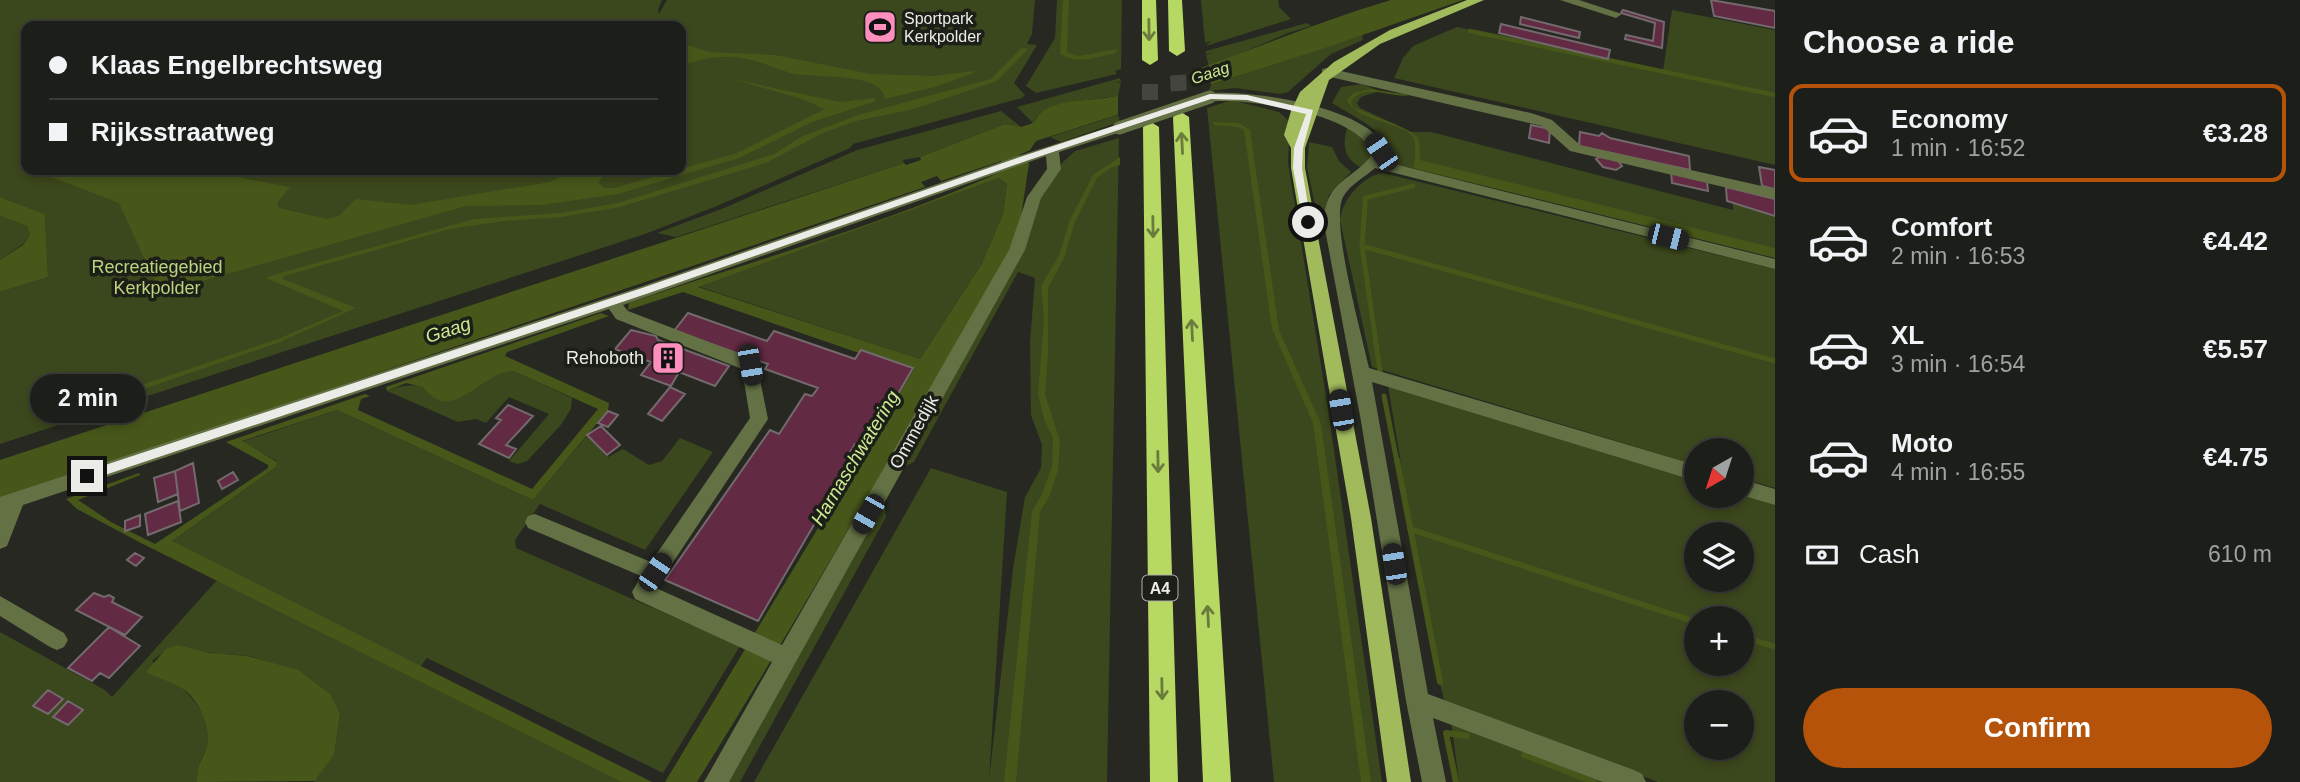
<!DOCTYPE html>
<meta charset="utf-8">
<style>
body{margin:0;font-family:Arial,sans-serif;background:#252722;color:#f1f3f6;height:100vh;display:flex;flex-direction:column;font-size:26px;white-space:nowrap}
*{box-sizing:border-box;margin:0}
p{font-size:23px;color:#a0a2a2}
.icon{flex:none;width:38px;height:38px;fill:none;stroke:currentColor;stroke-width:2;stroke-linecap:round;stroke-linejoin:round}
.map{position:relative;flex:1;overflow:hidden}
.details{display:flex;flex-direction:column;background:#1c1e19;width:525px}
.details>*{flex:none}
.hud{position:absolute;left:21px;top:21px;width:665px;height:154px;border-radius:14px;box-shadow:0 4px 10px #0003,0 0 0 2px #3a3c38;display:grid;align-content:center;height:154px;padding:0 28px;background:#1c1e19}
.needle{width:46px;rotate:219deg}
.buttons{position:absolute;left:1684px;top:438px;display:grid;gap:14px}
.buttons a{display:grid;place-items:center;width:70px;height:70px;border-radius:50%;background:#1c1e19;box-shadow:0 4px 10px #0003,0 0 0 2px #3a3c38;font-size:35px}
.end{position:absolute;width:32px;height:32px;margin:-16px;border:9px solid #ebece8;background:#111;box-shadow:0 0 0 4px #111}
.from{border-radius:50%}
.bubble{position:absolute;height:49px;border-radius:24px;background:#1c1e19;box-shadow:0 4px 10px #0003,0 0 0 2px #3a3c38;font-size:23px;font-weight:800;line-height:49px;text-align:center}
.car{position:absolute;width:21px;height:42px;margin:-21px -10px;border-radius:9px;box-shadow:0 0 5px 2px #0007;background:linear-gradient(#222 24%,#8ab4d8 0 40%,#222 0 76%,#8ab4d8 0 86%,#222 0)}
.hud b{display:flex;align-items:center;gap:24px;height:66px;font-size:26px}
.hud b+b{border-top:2px solid #3a3c38}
.hud i{width:18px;height:18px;background:#f1f3f6}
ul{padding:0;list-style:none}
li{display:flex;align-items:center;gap:21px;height:98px;margin:0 14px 10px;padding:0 14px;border:4px solid transparent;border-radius:14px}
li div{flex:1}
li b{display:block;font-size:26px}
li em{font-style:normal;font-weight:800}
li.selected{border-color:#b45309}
li>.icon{width:63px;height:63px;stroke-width:1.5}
h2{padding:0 28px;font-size:32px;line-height:84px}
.pay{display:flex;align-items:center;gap:18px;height:77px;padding:0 28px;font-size:26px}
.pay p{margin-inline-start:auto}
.action{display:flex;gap:14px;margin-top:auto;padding:14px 28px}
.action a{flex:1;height:80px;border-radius:42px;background:#b45309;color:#fff;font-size:28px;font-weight:800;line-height:80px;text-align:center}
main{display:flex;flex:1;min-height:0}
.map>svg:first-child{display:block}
</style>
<main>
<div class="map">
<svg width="1775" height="782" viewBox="0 0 1775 782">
<rect width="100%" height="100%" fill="#262821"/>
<!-- green -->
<path fill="#3b471c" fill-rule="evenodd" d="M0,0H662L658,10L659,14L667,0H1035L1032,34L1027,44L1037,45L1014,83L1025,95L1022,98L853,144L850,148L717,206L645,234L0,444V292L48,277L45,214L0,197ZM26,26H681V170H26Z
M1057,0H1122L1121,69L1115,71L1117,74L1036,93L1026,86L1055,38Z
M1201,0H1278L1279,7L1291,19L1206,46L1211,41L1205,43Z
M1672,10L1775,30V165L1394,78L1403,58L1413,46L1457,27L1663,71Z
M1307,23L1311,26L1288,33L1209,67L1206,55L1212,53L1206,54V51Z
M1362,35L1363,40L1331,54L1288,92L1280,94L1235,88L1209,91L1211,85Z
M1120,78L1121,81L1115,83L1121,82L1118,96L1071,102L1041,112L1033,123L1017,107Z
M1362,84L1380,91L1361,97L1357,103L1360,108L1412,132H1431L1733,210V201L1775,211V255L1396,165L1390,161L1384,138L1367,124L1332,103L1341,87Z
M1232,100L1279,112L1290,122L1288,163L1327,402L1382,782H1274L1207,108Z
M1001,111L1021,127L1005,124L920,157L903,160L904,163L676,237L657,233L724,208L857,150Z
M1118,115L1120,121L1116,123L1061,142L1050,137Z
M1347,128C1360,134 1370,140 1373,154L1362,168C1344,159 1342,146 1347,128Z
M1119,138L1107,782H754L931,468L1007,492L989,780L1013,569L1025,497L1041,468L1042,445L1031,415L1030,342L1035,278L1018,272L914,462L904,467L1038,198L1062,163L1075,151Z
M1309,142L1332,147L1339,161L1351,172L1329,195L1324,213L1316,210L1307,167Z
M1383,173L1775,269V488L1741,478V450H1696V465L1372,367L1340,220C1342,200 1362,176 1383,173Z
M999,178L1007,184L1003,214L981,265L920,359L697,286Z
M0,216L27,226L30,234L23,244L0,260Z
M502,371H513L572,398L571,409L560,426L527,461L518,464L509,461L549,414L509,397L486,423L476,419L458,422L387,391C401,386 408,384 424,387C449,422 477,382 502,371Z
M1388,385L1696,479V495H1741V493L1775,503V782H1658L1444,700L1432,652ZM1696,534H1741V579H1696ZM1696,618H1741V663H1696ZM1696,702H1741V747H1696Z
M337,410L533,500L587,436L608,457L623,449L649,465L662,461L680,438L713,452L645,550L540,504L515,540L516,548L740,646L663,773L427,658L420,667L649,782H314L334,755L340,714C315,697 277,662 249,656C237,654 223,655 211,653C182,649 178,639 152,661C174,681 217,711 207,746C202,761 197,762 197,782H0V632L105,690L112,697L226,570L172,541L276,467L277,461L241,442Z
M884,502L886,517L740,782H722Z
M1451,721L1609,782H1459Z"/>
<!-- water -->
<path fill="#47571a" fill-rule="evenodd" d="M1063,0H1069L1067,53L1079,56L1117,49L1116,53C1097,57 1077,65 1060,54Z
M1391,0H1463L1331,46L1036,141L1030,150L1019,155L1029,163L1021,217L1012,248C907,426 806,607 697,782H665L914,369L861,350L859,353L683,292L628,310L629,303C755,260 886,224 1007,169L1001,161L941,181L937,176L921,182L925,187L0,501V460L904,163L906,165L921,160L920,157L1005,124L1021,127L1033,123C1036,120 1039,113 1043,111C1065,97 1096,102 1120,95C1213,68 1299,27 1391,0ZM999,178L1007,184L1003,214L981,265L920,359L698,287Z
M681,43L709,52L775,55L871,74L934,76L973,71L974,73L938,86L885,99C882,71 814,79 790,73C771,67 754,58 733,57C715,56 698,60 681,66Z
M1022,47L1028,49L997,81L914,109L856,121L823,133L766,163L620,207L562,217L504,221L450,229L284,276L283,279L356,308L280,342L118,398L117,393L278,339L343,311L266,278L273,275L474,219L560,213L618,203L774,154L803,136L858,115L991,79Z
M732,79L840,102L874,98L876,101L812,122L739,158L618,194L541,205L466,206L160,293L119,203L41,173L45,170H199L290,187L277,203L279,208L327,219L339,216L356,199L411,205L550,182L573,170H607L598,183L605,188H614L737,153L825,109L802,99Z
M1369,89L1410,95C1391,99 1366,82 1351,101L1353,107C1365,113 1413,129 1418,138C1420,144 1420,154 1420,160L1775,248V258L1414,168C1414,160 1417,147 1414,139C1408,122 1357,123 1347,100L1354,93Z
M1212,122L1239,123L1250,130L1279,330L1321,424L1371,782H1361L1313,423L1272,329L1244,130L1238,127L1214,125Z
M1120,157V165L1110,168L1097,178L1075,222L1064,258L1048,288V356L1045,394L1060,441L1058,471L1049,497L1040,512L1016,782H1004L1032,511L1042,494L1052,466L1053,439L1044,419L1038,394L1044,320L1041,286L1059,255L1070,220L1093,175Z
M0,197L45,214L48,277L0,292V260L23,245L30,234L27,226L0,216Z
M601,313L609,316L507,352L505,356L609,403L608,410L533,500L337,410L242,441L277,462L276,467L172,541L652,782H622L141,543L77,509L66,499L139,473L140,475L78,500L111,522L155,544L268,468V465L226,442L365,394L370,396L361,399L358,410L532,489L598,409L513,371C481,371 453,427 423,387L406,383L387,391L386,387Z
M178,645L209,653L248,656L298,670L330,694L340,714L334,755L315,781L197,782C197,762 202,762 207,746C212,729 199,702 186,691C175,683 158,678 146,672L166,649Z"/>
<!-- pier -->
<path fill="#262821" d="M1209,66L1211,86L1118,116V95Z"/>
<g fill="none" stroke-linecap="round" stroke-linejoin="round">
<!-- stream-far2 -->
<path stroke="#47571a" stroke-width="4.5" d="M1470,31L1775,95
M1365,206V198L1413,186"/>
<!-- stream-far1 -->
<path stroke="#47571a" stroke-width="5" d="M1365,204L1362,246L1381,378
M1362,246L1775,361
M1384,396L1397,462"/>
<!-- stream -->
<path stroke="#47571a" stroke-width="6" d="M1397,460L1440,682
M1410,529L1696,622
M1741,636L1775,647
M1524,755L1594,782
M1456,782L1446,733L1467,736"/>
</g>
<!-- building -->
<path fill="#622a43" stroke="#736a6d" stroke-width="2" d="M1711,0L1775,11V28L1714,16Z
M1623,10L1664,22L1662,48L1625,39L1626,35L1653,41L1655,23L1621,13Z
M1521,17L1580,32L1579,38L1520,24Z
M1501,24L1610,50L1608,59L1499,33Z
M1531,125L1550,129L1549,143L1529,138Z
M1580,132L1599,136L1602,133L1610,138L1689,156L1690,170L1579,146Z
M1603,155L1616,158L1622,166L1616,170L1603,167L1596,159Z
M1759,167L1775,170V189L1762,186Z
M1671,171L1707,181L1708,191L1672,183Z
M1726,187L1775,199V216L1727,201Z
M688,313L767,341L774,331L855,359L861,350L913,368L866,449L855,444L846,459L851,461L758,621L665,580L770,430L779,434L805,394L812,396L818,388L765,369L768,364L674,331Z
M631,330L656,336L658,340L729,366L715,386L679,372L671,386L641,375L651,362L645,360L642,365L630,360V355L615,349Z
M670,387L685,394L662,421L648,414Z
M508,405L533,416L506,445L516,449L509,458L479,444L501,420L496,418Z
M608,411L618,415L608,427L598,423Z
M601,426L620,445L607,455L587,435Z
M193,463L199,503L180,511L175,471Z
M175,471L178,494L158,502L154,478Z
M233,472L238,480L222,489L218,481Z
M178,501L181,522L148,535L145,514Z
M140,515V526L125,531V521Z
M135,553L144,558L136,566L127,560Z
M94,593L104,597L109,595L114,598L112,602L142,617L125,635L76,610Z
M109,627L140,646L109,678L100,673L92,681L68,668Z
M48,690L63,699L48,714L33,706Z
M68,701L83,710L68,725L53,717Z"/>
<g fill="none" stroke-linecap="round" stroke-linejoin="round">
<!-- highway-tunnel -->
<path stroke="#44453f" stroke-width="16" stroke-dasharray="16 8" stroke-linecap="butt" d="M1178,75L1179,95
M1150,84V105"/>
<!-- minor -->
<path fill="#637145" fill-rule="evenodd" d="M1560,0H1579L1622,14L1616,18Z
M1327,68L1531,113L1552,120L1580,145L1775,189V199L1570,151L1542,126L1322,75V69Z
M1210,93C1254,91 1330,103 1367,128C1376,134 1382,143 1388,152L1382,161L1775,259V269L1375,168C1365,177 1349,185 1343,197C1330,223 1362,335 1369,368L1696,465V481L1372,382L1428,694L1634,770L1642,774L1646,782H1603L1433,718L1446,782H1422L1406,701L1361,421L1324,224C1324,179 1354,181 1374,152C1351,116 1283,106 1244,102C1231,100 1218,102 1205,100V94Z
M1119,124L1124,125V131L1059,152L1061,169L1041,198L1025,250L729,782H704L772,662L635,599L632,592L641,576L528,528L525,522L528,516L535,514L651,562L750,418L742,369L616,319L609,309L23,505L7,546L0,549V497L640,287L1018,156ZM1046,156L1047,169L1027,197L1009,250L782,645L656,588L768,419L756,360L628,311L623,305Z
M1741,479L1775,489V505L1741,495Z
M0,596L64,633L68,640L64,647L57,650L50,647L0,616Z"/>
<!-- major -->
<path fill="#a0ba5c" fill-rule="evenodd" d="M1467,0H1484L1380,44L1329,80L1305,148V168L1371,518L1411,782H1387L1351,518L1291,168V148L1284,135L1291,111L1300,92L1334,62L1390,30Z"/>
<!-- highway -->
<path fill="#b8d864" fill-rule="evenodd" d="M1142,0H1156L1158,60L1150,65L1142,60Z
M1168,0H1182L1185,51L1177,56L1169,51Z
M1181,112L1189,117L1231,782H1203L1173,117Z
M1151,122L1159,127L1178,782H1150L1143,127Z"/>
<!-- minor-bridge -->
<path stroke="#637145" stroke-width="13" d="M1119,128L1210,97"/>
</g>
<!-- one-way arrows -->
<defs><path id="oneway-shaft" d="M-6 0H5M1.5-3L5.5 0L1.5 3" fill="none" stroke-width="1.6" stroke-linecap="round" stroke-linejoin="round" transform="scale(1.75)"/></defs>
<g stroke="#6a7b3e">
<use href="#oneway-shaft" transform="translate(1149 30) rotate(89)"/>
<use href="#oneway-shaft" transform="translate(1182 143) rotate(-93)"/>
<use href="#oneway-shaft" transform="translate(1153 227) rotate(89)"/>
<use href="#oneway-shaft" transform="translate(1192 330) rotate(-93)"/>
<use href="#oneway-shaft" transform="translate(1158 462) rotate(89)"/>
<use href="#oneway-shaft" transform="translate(1208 616) rotate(-93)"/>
<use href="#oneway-shaft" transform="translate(1162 689) rotate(89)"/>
</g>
<!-- route -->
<path fill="#ebece8" d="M1210,94L1247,95L1313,110L1303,148L1302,168L1311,224L1303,222L1293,168L1294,148L1306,114L1247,100L1211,99L1026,161L649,293L87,481L81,476L87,471L642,288L1020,157Z"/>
<!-- icons -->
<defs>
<symbol id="stadium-square" viewBox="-11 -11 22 22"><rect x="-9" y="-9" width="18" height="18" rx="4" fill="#fe8ebd" stroke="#1c1e18"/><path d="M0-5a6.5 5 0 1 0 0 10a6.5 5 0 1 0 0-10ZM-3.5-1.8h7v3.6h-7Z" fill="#111"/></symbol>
<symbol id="building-square" viewBox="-11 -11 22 22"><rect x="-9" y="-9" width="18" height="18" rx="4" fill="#fe8ebd" stroke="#1c1e18"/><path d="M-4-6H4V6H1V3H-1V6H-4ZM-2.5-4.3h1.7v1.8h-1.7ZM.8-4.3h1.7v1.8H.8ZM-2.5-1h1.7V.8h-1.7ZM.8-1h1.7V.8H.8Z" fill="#111"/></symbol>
</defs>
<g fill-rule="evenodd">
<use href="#stadium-square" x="861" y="8" width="38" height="38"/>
<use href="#building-square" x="649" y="339" width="38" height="38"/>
</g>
<g text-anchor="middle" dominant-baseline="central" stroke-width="7" stroke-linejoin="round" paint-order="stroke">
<!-- far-poi labels -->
<g font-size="16" fill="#ebece8" stroke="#1c1e18" text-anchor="start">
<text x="904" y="18">Sportpark<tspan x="904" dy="18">Kerkpolder</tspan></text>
</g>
<!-- far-water labels -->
<g font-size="16" font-style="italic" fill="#cee990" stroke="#1c1e18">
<text transform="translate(1210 73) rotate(-19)">Gaag</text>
</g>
<!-- shield labels -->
<rect fill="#1c1e18" stroke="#adaeaa" stroke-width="2" x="1142.5" y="575.5" width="35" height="25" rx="5"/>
<g font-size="16" font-weight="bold" fill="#ebece8">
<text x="1160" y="588">A4</text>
</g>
<!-- park labels -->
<g font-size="18" fill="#bbd47d" stroke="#1c1e18">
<text x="157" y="267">Recreatiegebied<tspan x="157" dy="21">Kerkpolder</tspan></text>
</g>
<!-- poi labels -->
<g font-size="18" fill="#ebece8" stroke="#1c1e18" text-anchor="end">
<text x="644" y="358">Rehoboth</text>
</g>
<!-- street labels -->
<g font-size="18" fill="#ebece8" stroke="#1c1e18">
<text transform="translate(914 432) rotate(-61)">Ommedijk</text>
</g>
<!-- water labels -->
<g font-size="19" font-style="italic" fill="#cee990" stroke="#1c1e18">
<text transform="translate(448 330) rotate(-18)">Gaag</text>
<text transform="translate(855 458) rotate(-59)">Harnaschwatering</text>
</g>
</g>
</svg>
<div class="buttons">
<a><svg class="needle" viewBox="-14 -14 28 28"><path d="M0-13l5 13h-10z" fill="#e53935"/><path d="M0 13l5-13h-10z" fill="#a0a2a2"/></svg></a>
<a><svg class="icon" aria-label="layers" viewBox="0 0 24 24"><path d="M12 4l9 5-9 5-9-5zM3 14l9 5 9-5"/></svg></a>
<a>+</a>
<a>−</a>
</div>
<i class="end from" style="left:1308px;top:222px"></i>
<i class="end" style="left:87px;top:476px"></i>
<div class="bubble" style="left:30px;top:374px;width:116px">2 min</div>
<i class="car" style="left:1381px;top:152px;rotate:326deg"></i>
<i class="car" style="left:1668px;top:237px;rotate:104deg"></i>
<i class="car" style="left:750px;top:365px;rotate:170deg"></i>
<i class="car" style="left:1341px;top:410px;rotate:350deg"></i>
<i class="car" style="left:868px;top:514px;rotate:210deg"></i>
<i class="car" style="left:1394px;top:564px;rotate:351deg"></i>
<i class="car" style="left:655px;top:572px;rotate:34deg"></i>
<div class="hud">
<b><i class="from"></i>Klaas Engelbrechtsweg</b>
<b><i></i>Rijksstraatweg</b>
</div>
</div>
<section class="details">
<h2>Choose a ride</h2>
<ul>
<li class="selected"><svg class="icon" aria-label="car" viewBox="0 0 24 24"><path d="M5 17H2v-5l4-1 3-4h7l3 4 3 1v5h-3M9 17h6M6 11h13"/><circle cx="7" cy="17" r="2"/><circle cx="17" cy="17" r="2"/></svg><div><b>Economy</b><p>1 min · 16:52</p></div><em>€3.28</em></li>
<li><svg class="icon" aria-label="car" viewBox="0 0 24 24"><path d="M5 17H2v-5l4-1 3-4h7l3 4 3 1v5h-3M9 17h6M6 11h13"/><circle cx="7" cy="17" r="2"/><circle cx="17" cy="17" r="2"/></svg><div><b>Comfort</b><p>2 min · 16:53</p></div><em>€4.42</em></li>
<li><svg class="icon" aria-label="car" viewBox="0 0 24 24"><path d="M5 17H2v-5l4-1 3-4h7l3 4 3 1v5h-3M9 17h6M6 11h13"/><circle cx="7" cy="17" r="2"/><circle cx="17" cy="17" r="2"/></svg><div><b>XL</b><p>3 min · 16:54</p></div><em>€5.57</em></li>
<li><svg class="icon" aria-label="car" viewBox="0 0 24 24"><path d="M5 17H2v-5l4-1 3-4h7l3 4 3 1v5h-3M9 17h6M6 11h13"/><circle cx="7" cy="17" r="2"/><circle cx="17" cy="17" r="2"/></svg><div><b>Moto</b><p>4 min · 16:55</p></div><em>€4.75</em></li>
</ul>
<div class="pay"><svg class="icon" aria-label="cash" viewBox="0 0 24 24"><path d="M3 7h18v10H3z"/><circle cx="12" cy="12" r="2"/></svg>Cash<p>610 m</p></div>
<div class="action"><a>Confirm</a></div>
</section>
</main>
